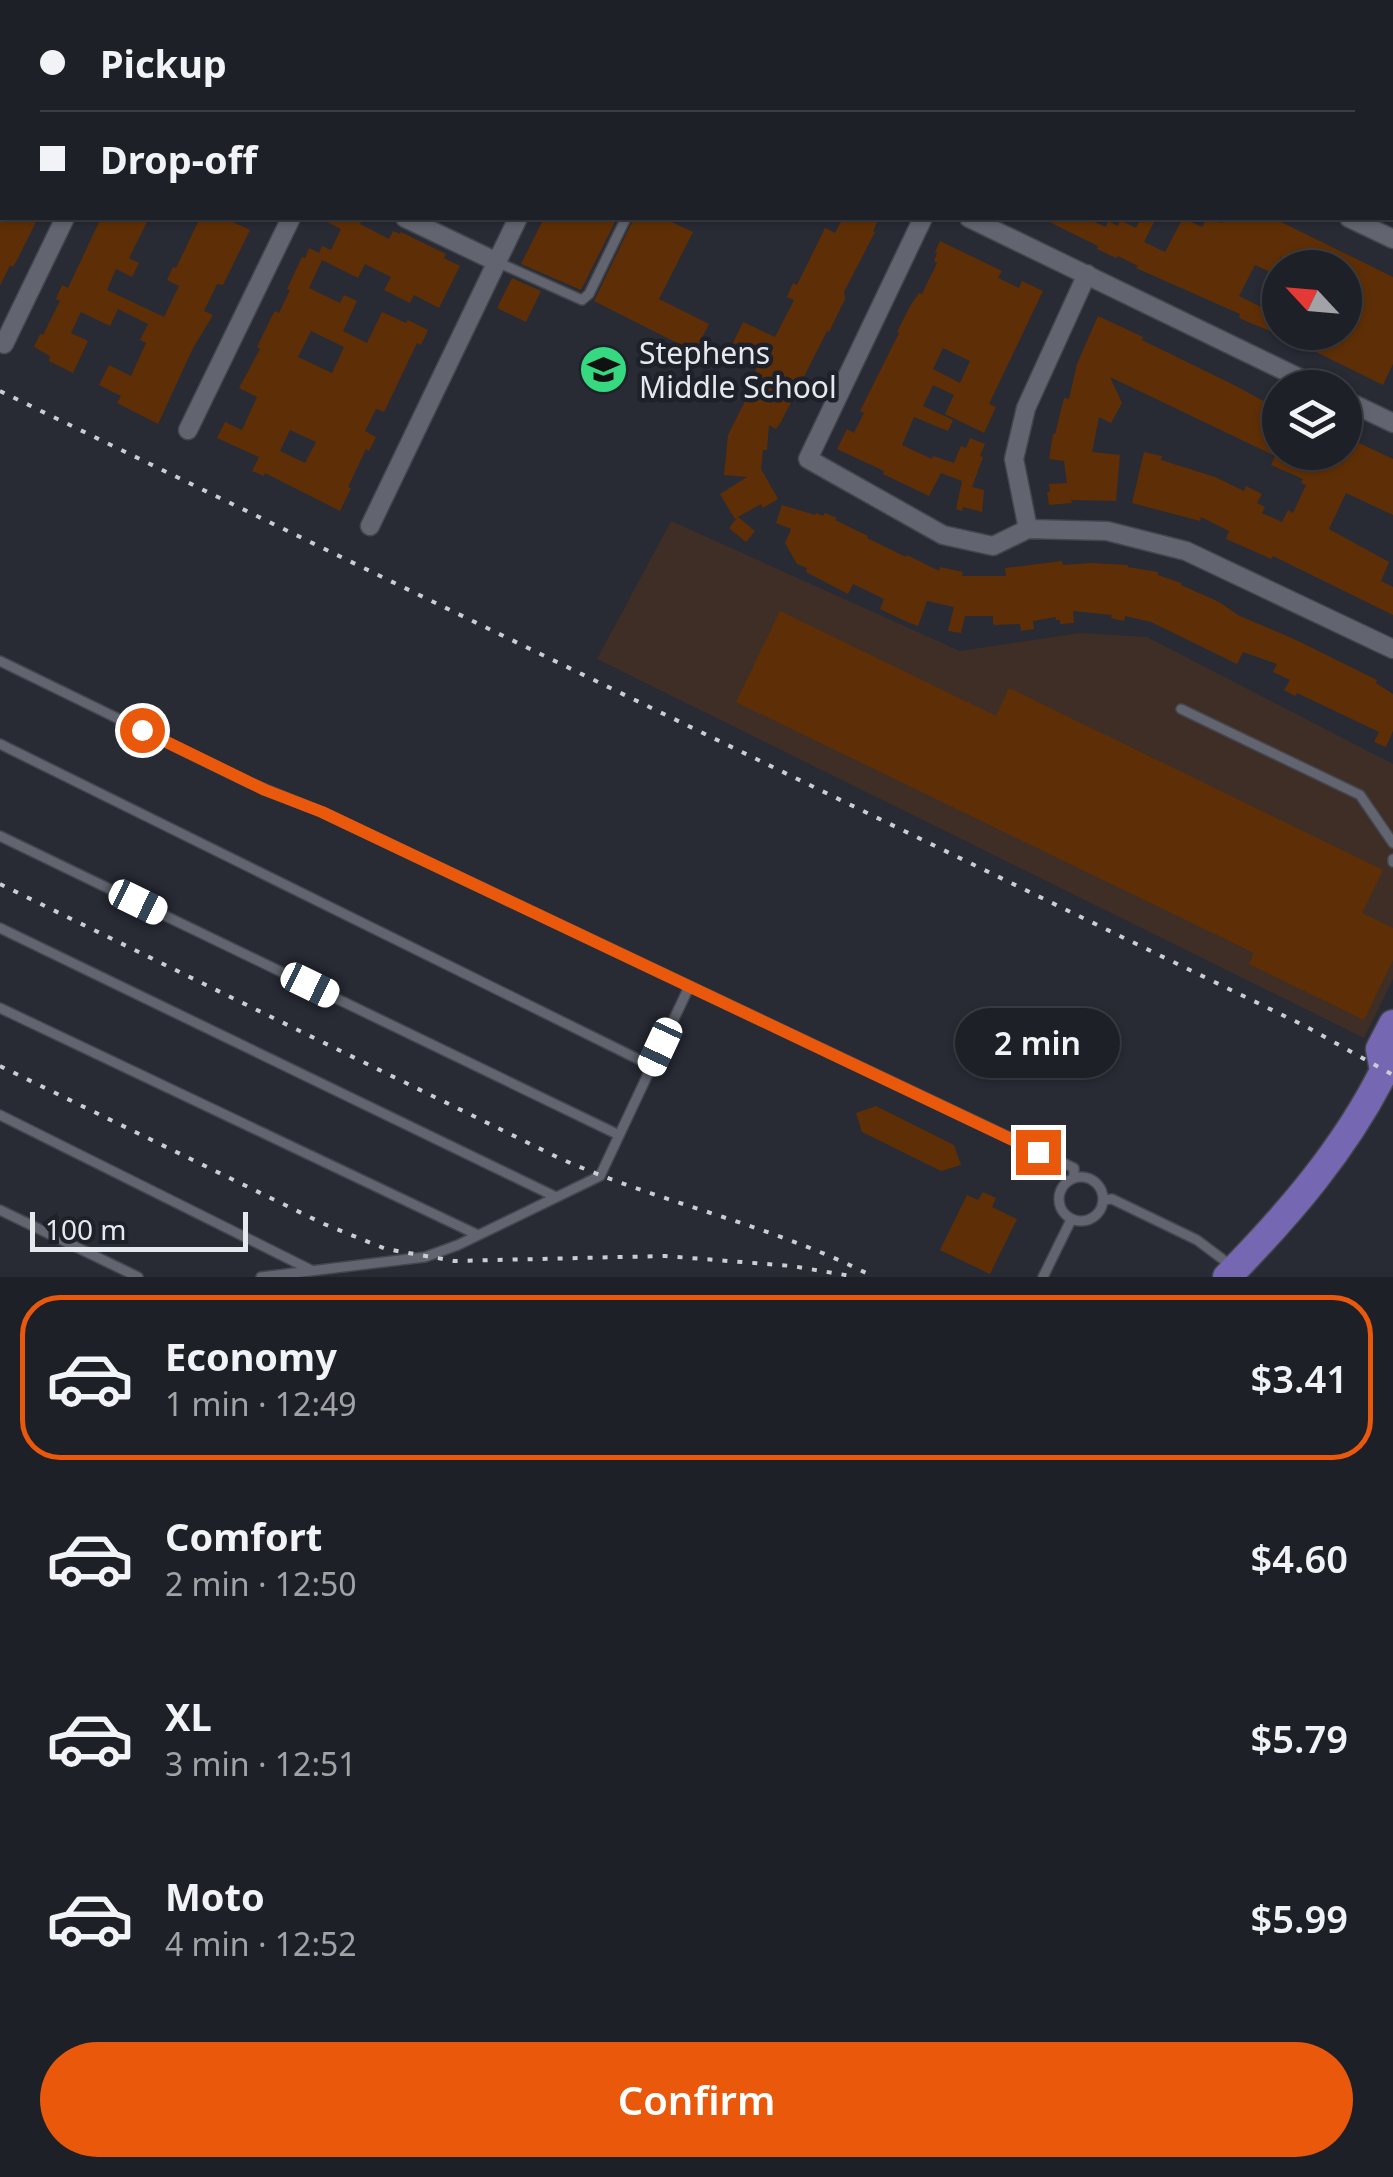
<!DOCTYPE html>
<meta charset="utf-8">
<style>
body{margin:0;font-family:"Noto Sans",sans-serif;background:#26282f;color:#f1f3f6;height:100vh;display:flex;flex-direction:column;font-size:38px;white-space:nowrap}
*{box-sizing:border-box;margin:0}
p{font-size:32px;color:#a1a3a7}
.icon{flex:none;width:55px;height:55px;fill:none;stroke:currentColor;stroke-width:2;stroke-linecap:round;stroke-linejoin:round}
.map{position:relative;height:1277px;overflow:hidden}
.side{display:flex;flex-direction:column;background:#1e2027;flex:1}
.side>*{flex:none}
.guide{position:absolute;left:0px;top:0px;width:1395px;height:220px;box-shadow:0 2px 8px #0004,0 0 0 2px #3c3e44;display:grid;align-content:center;height:220px;padding:0 40px;background:#1e2027}
.needle{width:65px;rotate:296deg}
.controls{position:absolute;left:1262px;top:250px;display:grid;gap:20px}
.controls a{display:grid;place-items:center;width:100px;height:100px;border-radius:50%;background:#1e2027;box-shadow:0 2px 8px #0004,0 0 0 2px #3c3e44;font-size:50px}
.scale{position:absolute;left:30px;bottom:25px;width:218px;box-sizing:border-box;padding-left:10px;border:5px solid #e6e8ee;border-top:0;font-size:28px;line-height:35px;white-space:nowrap;color:#e6e8ee;-webkit-text-stroke:8px #1e212a;paint-order:stroke}
.end{position:absolute;width:45px;height:45px;margin:-22px;border:12px solid #ea580c;background:#fff;box-shadow:0 0 0 5px #fff}
.from{border-radius:50%}
.bubble{position:absolute;height:70px;border-radius:35px;background:#1e2027;box-shadow:0 2px 8px #0004,0 0 0 2px #3c3e44;font-size:32px;font-weight:600;line-height:70px;text-align:center}
.car{position:absolute;width:30px;height:60px;margin:-30px -15px;border-radius:12px;box-shadow:0 0 8px 2px #0007;background:linear-gradient(#fff 24%,#345 0 40%,#fff 0 76%,#345 0 86%,#fff 0)}
.guide b{display:flex;align-items:center;gap:35px;height:95px;font-size:38px}
.guide b+b{border-top:2px solid #3c3e44}
.guide i{width:25px;height:25px;background:#f1f3f6}
ul{padding:18px 0 0;list-style:none}
li{display:flex;align-items:center;gap:30px;height:165px;margin:0 20px 15px;padding:0 20px;border:5px solid transparent;border-radius:40px}
li div{flex:1}
li b{display:block;font-size:38px}
li em{font-style:normal;font-weight:600}
li.current{border-color:#ea580c}
li>.icon{width:90px;height:90px;stroke-width:1.5}
.primary-button{display:flex;gap:20px;margin-top:auto;padding:20px 40px}
.primary-button a{flex:1;height:115px;border-radius:60px;background:#ea580c;color:#fff;font-size:40px;font-weight:600;line-height:115px;text-align:center}
.map>svg:first-child{display:block}
</style>
<div class="map">
<svg width="1393" height="1277" viewBox="0 0 1393 1277">
<rect width="100%" height="100%" fill="#282a34"/>
<!-- industrial -->
<path fill="#3f2e25" d="M671,521L960,651L1080,633L1147,637L1393,764V979L1364,1038L597,659Z"/>
<!-- building -->
<path fill="#5e2f06" fill-rule="evenodd" d="M0,218H38L17,260L13,267L10,265L0,286Z
M101,218H149L129,258L139,263L132,277L116,269L107,290L164,317L179,286L167,280L173,267L176,268L200,218H224L250,230L223,285L217,284L204,311L213,315L193,348L158,424L117,403L121,396L99,385L109,365L131,376L146,343L140,340L148,324L118,309L110,326L81,312L71,333L88,341L73,373L49,361L50,356L34,347L40,334L43,335L60,301L56,299L62,285L68,288Z
M319,218H363L360,224L389,239L393,231L400,234L401,232L446,254L444,258L460,266L439,308L414,295L410,303L384,290L391,277L365,264L358,278L322,260L309,288L340,303L344,295L357,301L343,331L367,343L382,312L406,323L408,320L428,330L421,345L417,343L384,412L376,409L365,431L376,437L369,451L366,449L348,487L351,488L340,511L265,473L264,476L252,471L259,457L217,438L225,422L242,430L257,397L239,388L260,349L257,347L272,316L275,311L279,313L290,290L287,289L302,257L305,258L309,248L319,253L322,246L331,250L341,229ZM311,331L344,347L332,373L298,357ZM290,430L316,442L305,463L280,451Z
M544,218H617L581,290L521,264Z
M634,218H663L693,232L659,299L709,324L695,352L594,301Z
M843,218H879L873,231L875,232L844,292L845,299L829,332L827,331L781,422L776,429L769,425L767,450H763L761,469L778,499L763,508L761,504L738,517L755,531L746,542L729,528L737,518L735,519L720,494L747,477L724,475L728,435L750,391L747,389L760,361L731,347L743,322L775,337L794,300L787,297L793,283L797,285L825,228L835,233Z
M1041,218H1085L1106,227L1108,221L1118,226L1120,220L1136,228L1141,218H1156L1144,242L1165,252L1183,218L1202,227L1207,218L1223,223L1226,218H1283L1281,222L1393,277V364L1383,385L1308,348L1309,347L1282,332H1345V268H1302L1280,257V335L1241,319L1239,317L1240,314L1136,268L1138,266L1118,256L1116,258L1097,249L1098,246ZM1255,265L1276,275L1261,307L1239,296Z
M940,241L1002,271L998,278L1019,288L1022,281L1043,291L989,404L996,407L984,433L945,414L954,395L933,385L923,406L953,420L948,431L914,417L902,445L932,459L933,456L954,463L961,446L966,448L970,438L985,444L980,456L983,457L972,487L984,490L982,512L963,507L962,511L956,509L962,481L941,473L929,496L883,474L884,471L837,449L847,429L854,433L864,413L860,411L899,333L897,332L909,308L919,293L922,294L937,263L934,261L937,253L935,252ZM943,348L970,361L960,383L933,369Z
M512,278L541,291L526,322L497,308Z
M1098,316L1143,337L1142,340L1146,342L1236,386L1280,410V452H1345V438L1354,443L1355,441L1393,459V515L1346,493L1329,529L1389,562L1381,581L1393,587V615L1273,556L1271,559L1267,557L1226,539L1229,531L1201,517L1200,521L1132,503L1144,452L1162,456L1161,460L1215,477L1244,491L1246,486L1262,494L1257,503L1265,507L1262,513L1282,522L1288,510L1293,513L1306,485L1301,483L1303,479L1271,465L1275,456L1110,377L1122,403L1111,423L1099,417L1092,452L1120,455L1116,501L1071,500L1072,503L1049,505L1047,492H1050L1049,484L1067,483L1064,461L1049,459L1053,434H1055L1064,398L1069,399L1077,364Z
M782,505L815,515L816,513L823,516L825,513L837,518L835,520L868,536L867,538L906,557L907,555L939,571L940,567L963,572L962,576H1006L1005,568L1062,561L1063,565L1091,563L1128,565V567L1158,572V575L1181,583V585L1219,602L1238,615L1296,640L1377,680L1376,683L1393,694V731L1386,747L1374,742L1379,732L1297,693L1295,696L1284,690L1290,680L1273,672L1277,664L1243,652L1237,664L1151,622L1125,616L1124,621L1111,618L1112,615L1073,611L1074,623L1060,624V620H1056V617L1033,621L1034,629L1021,631L1020,624L995,625L993,623V616H965L961,633L948,631L954,607L927,601L918,626L905,621L880,609L884,599L853,584L848,594L806,572L807,568L797,564L785,543L791,529L776,523Z
M780,611L996,716L1009,688L1383,870L1362,913L1393,928V960L1364,1020L1249,964L1254,953L736,702Z
M876,1106L954,1145L961,1165L941,1171L862,1132L856,1113Z
M983,1192L996,1198L992,1207L1017,1219L990,1274L940,1250L967,1195L978,1200Z"/>
<g fill="none" stroke-linecap="round" stroke-linejoin="round">
<defs>
<path id="lane" d="M497,262L582,300L589,294L626,218
M0,661L250,783L322,812L1074,1168V1178
M1181,709L1360,795L1393,843
M0,744L652,1066
M0,836L619,1135
M1393,859V862
M0,928L556,1197
M0,1008L478,1235
M0,1115L311,1270
M1059 1199a22 22 0 1 1 44 0a22 22 0 1 1-44 0Z
M1104,1200L1112,1199L1197,1240L1233,1267
M0,1210L138,1277
M261,1277L425,1257L458,1245L600,1176L689,987
M1043,1277L1071,1220"/>
<path id="street" d="M1274,0L1279,2
M170,2L171,0
M394,2L396,0
M622,2L623,0
M1026,2L1027,0
M1392,4H1393
M0,20L2,22
M405,218L497,262
M923,218L808,459L943,535L993,546L1028,529L1107,531L1186,551L1393,649
M969,218L1320,388
M1349,218L1393,239
M4,344L65,218
M1345,400L1393,423
M188,430L291,218
M370,526L518,218
M1028,529L1014,459L1026,408L1087,274"/>
<path id="primary" d="M1227,1277C1288,1215 1345,1149 1384,1071L1380,1049L1393,1024"/>
</defs>
<!-- lane casing -->
<use href="#lane" stroke="#44464e" stroke-width="12"/>
<!-- street casing -->
<use href="#street" stroke="#44464e" stroke-width="21"/>
<!-- primary casing -->
<use href="#primary" stroke="#44464e" stroke-width="31"/>
<!-- lane -->
<use href="#lane" stroke="#626570" stroke-width="9"/>
<!-- street -->
<use href="#street" stroke="#626570" stroke-width="18"/>
<!-- primary -->
<use href="#primary" stroke="#7667b2" stroke-width="28"/>
<!-- rail -->
<path stroke="#cbcdd3" stroke-width="4" stroke-dasharray="5 10" stroke-linecap="butt" d="M0,391L1305,1026L1393,1075
M0,884L559,1158C662,1204 774,1225 874,1277
M0,1066L324,1224L386,1249L454,1261L665,1256L792,1266L851,1276"/>
</g>
<g fill="none" stroke-linecap="round" stroke-linejoin="round">
<!-- route -->
<path stroke="#ea580c" stroke-width="12" d="M142,730L265,790L322,812L1038,1152"/>
</g>
<!-- icons -->
<defs>
<symbol id="school-disc" viewBox="-11 -11 22 22"><circle r="9.5" fill="#36d880" stroke="#1e212a"/><path d="M0-5L7-2L0 1L-7-2ZM-4 1L0 2.5L4 1V4Q0 6-4 4Z" fill="#111"/></symbol>
</defs>
<g fill-rule="evenodd">
<use href="#school-disc" x="576" y="342" width="55" height="55"/>
</g>
<g text-anchor="middle" dominant-baseline="central" stroke-width="9" stroke-linejoin="round" paint-order="stroke">
<!-- poi labels -->
<g font-size="30" fill="#e6e8ee" stroke="#1e212a" text-anchor="start">
<text x="639" y="352">Stephens<tspan x="639" dy="34">Middle School</tspan></text>
</g>
</g>
</svg>
<div class="controls">
<a><svg class="needle" viewBox="-14 -14 28 28"><path d="M0-13l5 13h-10z" fill="#e53935"/><path d="M0 13l5-13h-10z" fill="#a1a3a7"/></svg></a>
<a><svg class="icon" aria-label="layers" viewBox="0 0 24 24"><path d="M12 4l9 5-9 5-9-5zM3 14l9 5 9-5"/></svg></a>
</div>
<div class="scale">100 m</div>
<i class="end from" style="left:142px;top:730px"></i>
<i class="end" style="left:1038px;top:1152px"></i>
<div class="bubble" style="left:955px;top:1008px;width:165px">2 min</div>
<i class="car" style="left:138px;top:902px;rotate:116deg"></i>
<i class="car" style="left:310px;top:985px;rotate:116deg"></i>
<i class="car" style="left:660px;top:1047px;rotate:205deg"></i>
<div class="guide">
<b><i class="from"></i>Pickup</b>
<b><i></i>Drop-off</b>
</div>
</div>
<section class="side">
<ul>
<li class="current"><svg class="icon" aria-label="car" viewBox="0 0 24 24"><path d="M5 17H2v-5l4-1 3-4h7l3 4 3 1v5h-3M9 17h6M6 11h13"/><circle cx="7" cy="17" r="2"/><circle cx="17" cy="17" r="2"/></svg><div><b>Economy</b><p>1 min · 12:49</p></div><em>$3.41</em></li>
<li><svg class="icon" aria-label="car" viewBox="0 0 24 24"><path d="M5 17H2v-5l4-1 3-4h7l3 4 3 1v5h-3M9 17h6M6 11h13"/><circle cx="7" cy="17" r="2"/><circle cx="17" cy="17" r="2"/></svg><div><b>Comfort</b><p>2 min · 12:50</p></div><em>$4.60</em></li>
<li><svg class="icon" aria-label="car" viewBox="0 0 24 24"><path d="M5 17H2v-5l4-1 3-4h7l3 4 3 1v5h-3M9 17h6M6 11h13"/><circle cx="7" cy="17" r="2"/><circle cx="17" cy="17" r="2"/></svg><div><b>XL</b><p>3 min · 12:51</p></div><em>$5.79</em></li>
<li><svg class="icon" aria-label="car" viewBox="0 0 24 24"><path d="M5 17H2v-5l4-1 3-4h7l3 4 3 1v5h-3M9 17h6M6 11h13"/><circle cx="7" cy="17" r="2"/><circle cx="17" cy="17" r="2"/></svg><div><b>Moto</b><p>4 min · 12:52</p></div><em>$5.99</em></li>
</ul>
<div class="primary-button"><a>Confirm</a></div>
</section>
